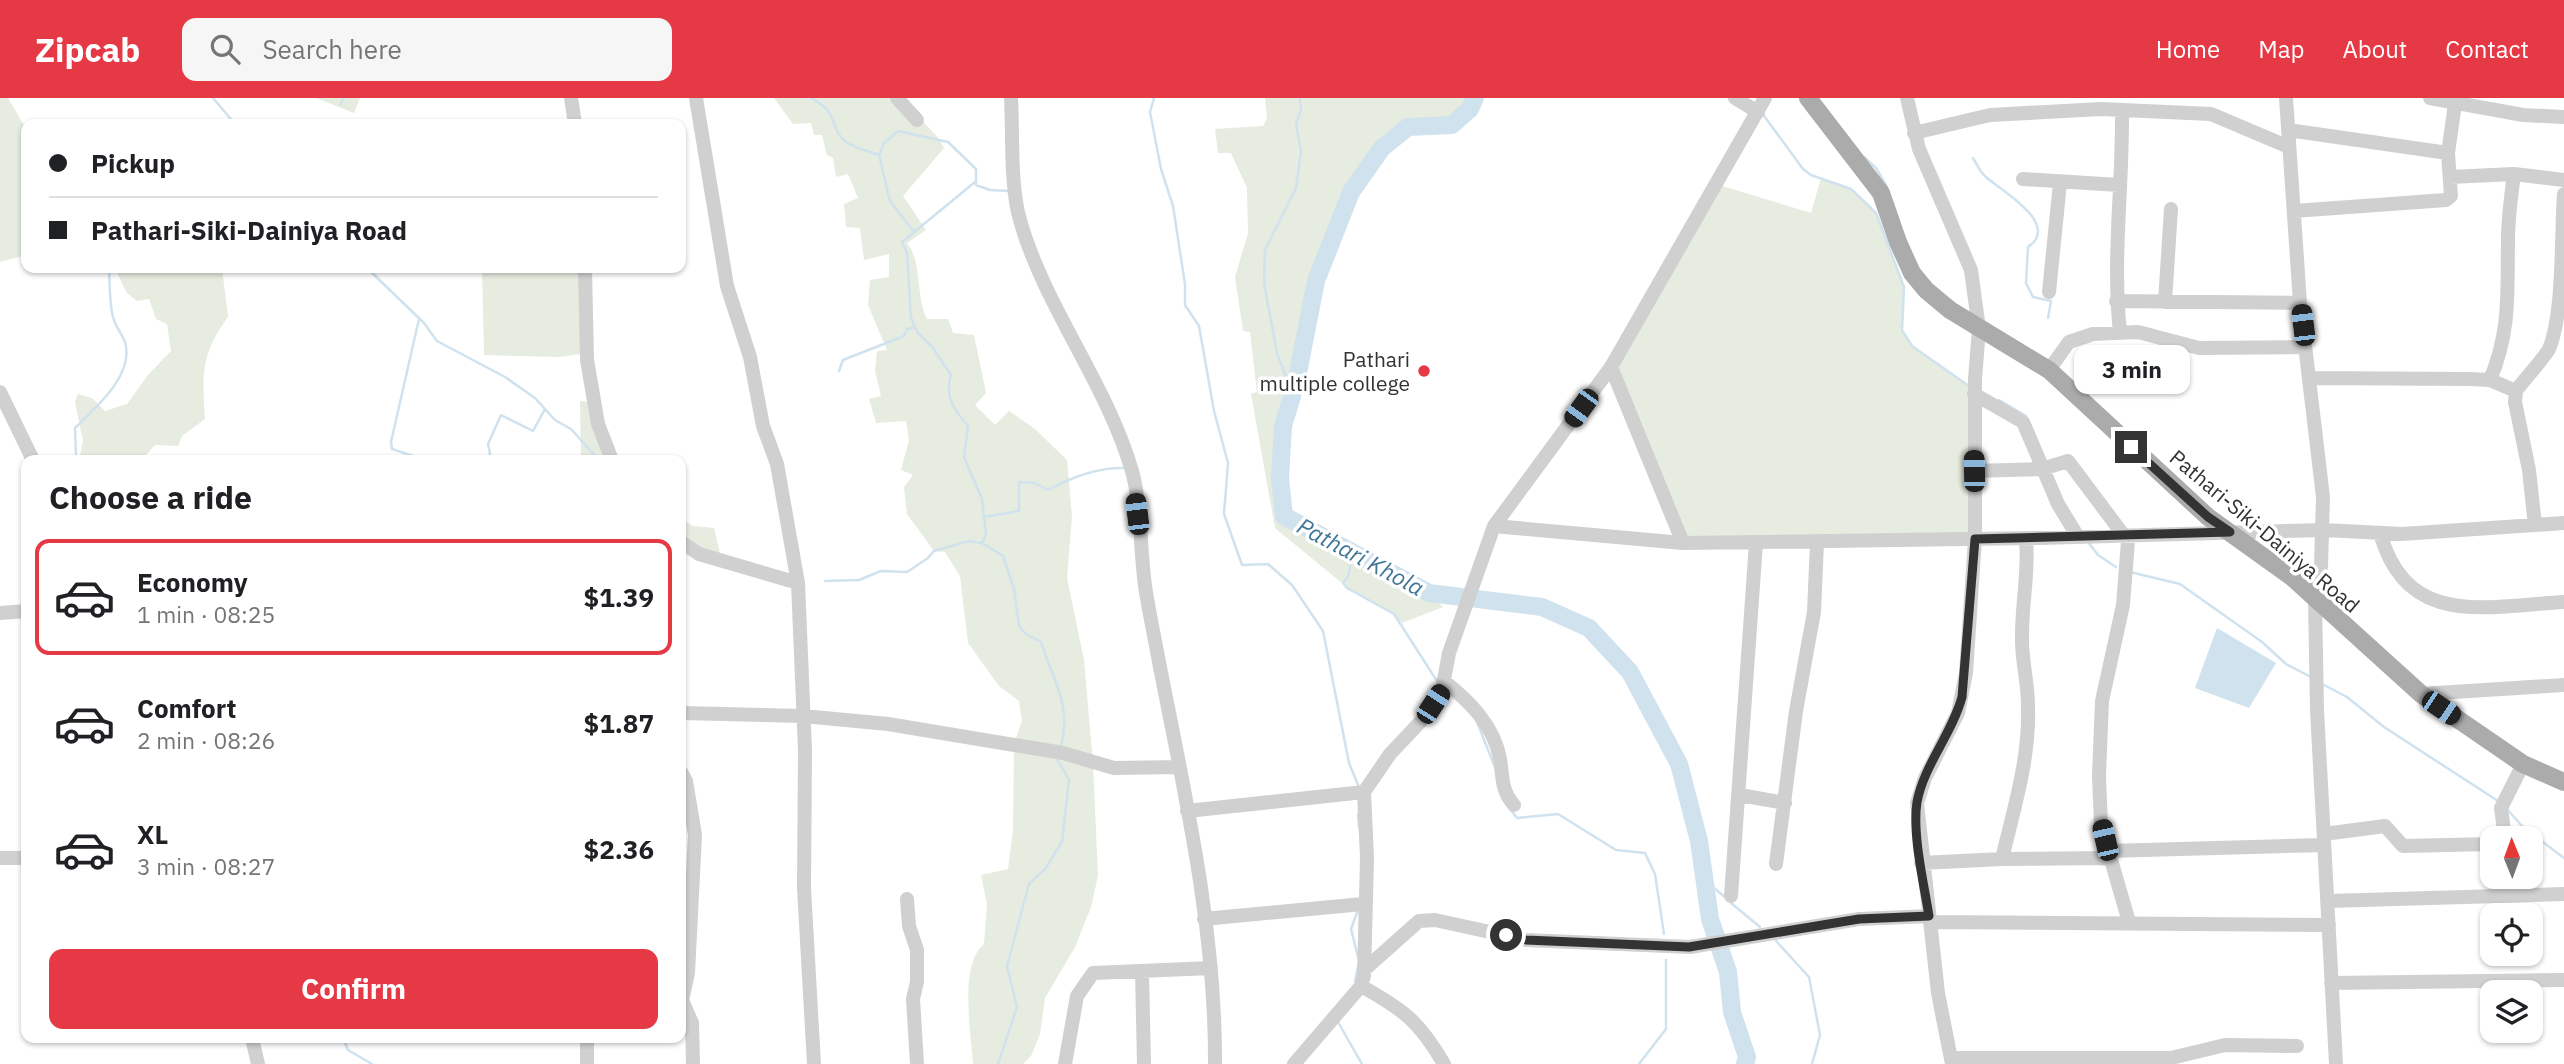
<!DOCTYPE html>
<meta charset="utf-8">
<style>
body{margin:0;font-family:"IBM Plex Sans",sans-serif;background:#f6f6f6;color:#202124;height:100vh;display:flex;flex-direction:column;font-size:26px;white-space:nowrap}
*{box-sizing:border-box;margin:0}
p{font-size:23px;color:#757577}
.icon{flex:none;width:38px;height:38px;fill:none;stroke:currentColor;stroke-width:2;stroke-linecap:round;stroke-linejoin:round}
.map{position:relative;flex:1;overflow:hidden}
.details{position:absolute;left:21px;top:357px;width:665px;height:588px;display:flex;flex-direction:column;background:#fff;border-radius:14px;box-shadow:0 2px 5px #0004}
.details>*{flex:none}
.guide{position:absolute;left:21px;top:21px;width:665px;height:154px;border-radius:14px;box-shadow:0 2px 5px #0004;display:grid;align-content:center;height:154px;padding:0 28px;background:#fff}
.needle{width:46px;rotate:359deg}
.tools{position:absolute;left:2480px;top:728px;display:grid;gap:14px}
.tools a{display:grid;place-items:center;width:63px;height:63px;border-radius:14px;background:#fff;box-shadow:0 2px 5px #0004;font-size:35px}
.end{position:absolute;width:32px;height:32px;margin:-16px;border:9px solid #333;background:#fff;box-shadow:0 0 0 4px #fff}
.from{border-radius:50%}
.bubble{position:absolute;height:49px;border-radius:14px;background:#fff;box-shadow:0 2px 5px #0004;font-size:23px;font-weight:700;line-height:49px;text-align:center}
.car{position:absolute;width:21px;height:42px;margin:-21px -10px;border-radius:9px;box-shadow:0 0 5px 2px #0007;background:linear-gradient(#222 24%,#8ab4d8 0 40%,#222 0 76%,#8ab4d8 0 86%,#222 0)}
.guide b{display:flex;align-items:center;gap:24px;height:66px;font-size:26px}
.guide b+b{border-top:2px solid #e0e0e0}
.guide i{width:18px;height:18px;background:#202124}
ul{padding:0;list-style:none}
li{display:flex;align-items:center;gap:21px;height:116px;margin:0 14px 10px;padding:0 14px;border:4px solid transparent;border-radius:14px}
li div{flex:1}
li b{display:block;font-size:26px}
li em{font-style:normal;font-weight:700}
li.on{border-color:#e63946}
li>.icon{width:63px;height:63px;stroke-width:1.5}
h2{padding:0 28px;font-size:32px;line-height:84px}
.cta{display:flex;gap:14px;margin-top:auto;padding:14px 28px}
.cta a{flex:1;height:80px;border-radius:14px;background:#e63946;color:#fff;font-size:28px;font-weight:700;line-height:80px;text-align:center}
header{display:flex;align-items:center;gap:42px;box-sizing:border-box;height:98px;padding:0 35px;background:#e63946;color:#fff}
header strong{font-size:33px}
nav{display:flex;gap:38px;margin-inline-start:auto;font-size:24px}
.search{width:490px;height:63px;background:#f6f6f6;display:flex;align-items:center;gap:18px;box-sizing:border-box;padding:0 24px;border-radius:14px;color:#757577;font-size:26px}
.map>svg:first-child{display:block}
</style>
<header>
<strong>Zipcab</strong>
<div class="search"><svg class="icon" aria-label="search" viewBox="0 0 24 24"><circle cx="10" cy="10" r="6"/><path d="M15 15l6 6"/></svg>Search here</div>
<nav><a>Home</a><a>Map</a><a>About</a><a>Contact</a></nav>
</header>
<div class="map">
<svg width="2564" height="966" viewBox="0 0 2564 966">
<rect width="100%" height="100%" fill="#fff"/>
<!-- green -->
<path fill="#e6ecdf" d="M0,0H8L26,31V157L0,164Z
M316,0H360L354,15Z
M774,0H897C911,15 938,34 944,50L903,98L926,132L907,145C923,166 915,197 927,221H948L953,235L974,237L986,295L975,307L995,327L1009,313L1035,331L1067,362L1072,418L1067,480L1084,562L1093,666L1098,778L1091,809L1075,849L1045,900L1040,936L1031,958L1023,966H973C971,935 959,866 984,846L987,806L981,777L1008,771L1013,733L1014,646L1022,623L1019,603L999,588L968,545L960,478L945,454L934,453L907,416L904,389L913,377L901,372L909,342L906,323L876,325L869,301L881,298L875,273L877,253L887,252L868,207L870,182L889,179V156L864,162L860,130L846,129L844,106L858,100L848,76L836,79L833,60L827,57L822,37H814L811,25L793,26Z
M1265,0H1475L1470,11L1452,27L1408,29L1382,50L1351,94L1316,183L1296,285L1283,328L1280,380L1284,417L1429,495L1443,509L1402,525L1394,516L1349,491L1275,430L1251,296L1257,294L1250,234L1243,233L1235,179L1248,135L1247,90L1231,55H1218L1215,31L1263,28L1267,20Z
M1821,80L1851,91L1876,115L1904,189L1902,232L1912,248L1971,289L1975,441L1683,445L1611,269L1716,86L1811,115Z
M115,170H222L228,219C201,256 202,276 205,321L182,338L178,348L155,347L146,357L147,362H79L83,343L75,304L78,296L92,300L105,313L127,306L148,277L171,253L167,226L156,221L149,201L137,203L126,194Z
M482,170H585L587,255L560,259L484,257Z
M580,303L594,304L612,362H581Z
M681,421L693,428L714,430L722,463L681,444Z"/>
<!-- water -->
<path fill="#cfe2ee" d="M2217,530L2276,565L2249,610L2195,590Z"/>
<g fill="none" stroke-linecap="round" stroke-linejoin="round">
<!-- stream -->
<path stroke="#cfe2ee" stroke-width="2.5" d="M213,0L235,26
M811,0C841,16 828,29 846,44C854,50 869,53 879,57L890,103L914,134
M1154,0L1150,14L1161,71L1173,108L1185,186V207L1199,228L1214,313L1228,365L1224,416L1242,467L1268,466L1292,487L1323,533L1349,665L1359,689
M340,7L344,0
M1762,15L1803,71L1811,77L1851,91L1876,115L1904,189L1902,232L1912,248L1969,288
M879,57L884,45L898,33L948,44L976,71V87L990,92L1010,93
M1864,59L1876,70L1887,89
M1973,60C1977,66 1980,74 1986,79C1999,91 2062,126 2028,149L2026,185L2033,199L2051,203L2048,220
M975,84L902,144L907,155L911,220L918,235L933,250L951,277C944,298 954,312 968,328L964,359L982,401L986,436L982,445
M367,170L424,225L437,243L505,279L535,300L555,322L571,331L599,362
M419,221L391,344L392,351L425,362
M839,273L843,262L904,238L907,231L915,229
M1296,285L1287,281L1277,255L1264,185L1265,152L1296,90L1301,53L1296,26L1301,12L1300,0
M1999,302L2026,318
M73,362L76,358L75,330C95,310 135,277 125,244C122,236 115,228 113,219C109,204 110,186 109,170
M488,362L491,361L488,346L501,317L533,333L545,311
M984,419L1019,413V384L1035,385L1048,392C1070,380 1099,369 1125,370
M2088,444L2098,457L2116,469
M1353,453L1348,479L1343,485L1347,490L1394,516L1437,583
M2130,474L2180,486L2262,544L2286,566L2311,579
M825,483L859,482L881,473L907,474L928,460L934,453L969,443L982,445L1003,458L1014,491L1019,528L1026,536L1041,544C1053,583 1073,607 1060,651
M2322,586L2347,599L2384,629L2498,703
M1477,624L1494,667
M1510,711L1517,720L1558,716L1616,752L1645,755L1655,776L1664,836
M2507,711L2522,728L2564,760
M1358,716L1359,730
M1702,780L1726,800
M1731,805L1760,829
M1776,843L1809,879L1820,937L1812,966
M1358,859L1351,831L1358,812
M1355,883L1358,869
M1338,924L1362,966
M343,940L348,952L372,966
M998,966L1017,909L1007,868L1029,786L1045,771L1062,744L1069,682L1057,661
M1639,966L1666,931V862"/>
<!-- river -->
<path stroke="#cfe2ee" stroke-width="18" d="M1475,0L1470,11L1452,27L1408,29L1382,50L1351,94L1316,183L1296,285L1283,328L1280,380L1284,418L1429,495L1542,509L1589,530L1630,574L1679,666L1699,743L1710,821L1728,874L1732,914L1747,959L1745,966"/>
<!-- minor -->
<path stroke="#d0d0d0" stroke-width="14" d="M571,0L575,26
M696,0L727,188L750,259L763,328L777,366L798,485
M897,0L917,22
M1011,0C1013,35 1010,89 1020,122C1044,208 1107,286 1132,373C1143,413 1139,459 1147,500C1174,653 1216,809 1215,966
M1735,0L1758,14
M1907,0L1919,51L1971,172L1979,231L1975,281V441L1966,575L1958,615L1925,680L1917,705L1938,895L1952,966
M2286,0L2300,205L2323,399L2321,469L2315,500L2317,612L2336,966
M2430,0L2523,17L2564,19
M2288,32L2448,55L2451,98L2446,102L2294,113
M1914,35L1990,17L2101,11L2211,16L2289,49
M2448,55L2455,6
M2450,79L2514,76L2564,82
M2023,81L2119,87
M585,170L587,262L598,326L612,362
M2049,194L2060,85
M2116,203L2300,205
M2165,204L2171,111
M2120,234C2112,160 2123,87 2122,12
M1611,269L1683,445
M2049,272L2069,244L2093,236L2138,234L2199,250L2305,249
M2309,280L2470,281L2490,282L2516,293C2525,280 2543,262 2549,251C2564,216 2561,137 2564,96
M2490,282C2511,232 2507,194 2508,142C2508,120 2511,98 2514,76
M2516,293L2515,304L2529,372L2535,427
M0,294L33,362
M1974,296L2023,324L2058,406L2078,439
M1974,373L2042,371L2068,363L2128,443L2123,507L2102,603L2099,678L2101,727L2129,824
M1494,428L1683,445L2040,440L2324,432L2402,436L2564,425
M2380,435C2407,531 2486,508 2564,504
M681,444L699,456L798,485L805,653L804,790L814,966
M0,515L26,513
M1444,583C1469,603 1494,627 1500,661C1503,680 1501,692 1514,707
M2421,596L2564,587
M681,615L803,618L888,626L1063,655L1114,670L1179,669
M681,674L686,683L695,737L688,875L682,902L692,925L693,966
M1740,697L1785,705
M1187,713L1364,694
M2324,736L2385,728L2403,748L2492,746
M2505,740L2501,710L2523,666
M2108,753L2324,747
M0,760H26
M2002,761C2014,710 2030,660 2028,607C2028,584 2021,560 2022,537C2022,504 2029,474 2026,440
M1921,765L2002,761L2111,760
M1776,766L1796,613L1814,514L1817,445
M2507,779L2509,797
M1731,798L1756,445
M907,801L909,828L917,852V884L913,901L917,966
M2328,803L2564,796
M1204,821L1363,806
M1930,824L2329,827
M1364,872L1419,823L1435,822L1526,842L1690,849L1859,821L1929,818
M1142,874L1144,966
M2331,885L2564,882
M1361,888C1404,912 1419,923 1444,966
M252,940L258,966
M1951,960H2171L2225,947L2297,948
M587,966V940
M1065,966L1077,898L1093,875L1211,870
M1294,966L1361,888L1364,878L1367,760L1364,694L1390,656L1424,620L1442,592L1449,555L1494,428L1611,269L1765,0"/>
<!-- major -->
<path stroke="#ababab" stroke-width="18" d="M1808,0L1881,95L1898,144L1912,175L1926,192L1950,212L2049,272L2208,419L2293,480L2421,596L2523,666L2564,684"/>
</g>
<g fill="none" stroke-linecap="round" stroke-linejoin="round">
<!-- route -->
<path stroke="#333" stroke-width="9" d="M1506,837L1526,842L1689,849L1859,821L1929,818C1924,786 1912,736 1917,704C1924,667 1952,636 1962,599L1975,441L2230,434L2208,419L2131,349"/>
</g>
<!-- markers -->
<circle fill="#e63946" stroke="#fff" stroke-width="2.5" cx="1424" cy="273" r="7"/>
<g text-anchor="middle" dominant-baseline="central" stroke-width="7" stroke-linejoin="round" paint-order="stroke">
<!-- poi labels -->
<g font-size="21" fill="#333" stroke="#fff" text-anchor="end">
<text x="1410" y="261">Pathari<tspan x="1410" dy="24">multiple college</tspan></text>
</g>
<!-- street labels -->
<g font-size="21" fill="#333" stroke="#fff">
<text transform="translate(2265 433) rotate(40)">Pathari-Siki-Dainiya Road</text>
</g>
<!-- water labels -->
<g font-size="23" font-style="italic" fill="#3f7597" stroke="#fff">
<text transform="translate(1361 458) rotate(28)">Pathari Khola</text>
</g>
</g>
</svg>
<div class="tools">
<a><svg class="needle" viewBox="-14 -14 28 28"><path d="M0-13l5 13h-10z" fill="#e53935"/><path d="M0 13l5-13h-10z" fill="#757577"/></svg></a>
<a><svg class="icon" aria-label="locate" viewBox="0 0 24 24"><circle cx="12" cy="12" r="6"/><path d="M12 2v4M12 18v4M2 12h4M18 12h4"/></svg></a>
<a><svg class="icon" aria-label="layers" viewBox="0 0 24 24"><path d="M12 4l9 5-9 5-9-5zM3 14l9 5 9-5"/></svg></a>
</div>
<i class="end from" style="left:1506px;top:837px"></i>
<i class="end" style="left:2131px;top:349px"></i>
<div class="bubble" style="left:2074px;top:247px;width:116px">3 min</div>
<i class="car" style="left:2303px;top:227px;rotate:353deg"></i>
<i class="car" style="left:1581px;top:310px;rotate:216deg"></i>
<i class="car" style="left:1974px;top:373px;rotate:359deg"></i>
<i class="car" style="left:1137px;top:416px;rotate:353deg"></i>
<i class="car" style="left:1433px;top:606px;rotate:33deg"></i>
<i class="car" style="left:2441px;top:610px;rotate:124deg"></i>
<i class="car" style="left:2105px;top:742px;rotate:347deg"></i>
<div class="guide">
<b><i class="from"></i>Pickup</b>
<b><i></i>Pathari-Siki-Dainiya Road</b>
</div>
<section class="details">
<h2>Choose a ride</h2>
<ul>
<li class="on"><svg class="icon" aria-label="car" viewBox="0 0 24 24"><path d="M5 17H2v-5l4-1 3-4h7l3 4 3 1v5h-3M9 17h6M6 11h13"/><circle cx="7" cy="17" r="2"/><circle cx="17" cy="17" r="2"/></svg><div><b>Economy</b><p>1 min · 08:25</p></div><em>$1.39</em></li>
<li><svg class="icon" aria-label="car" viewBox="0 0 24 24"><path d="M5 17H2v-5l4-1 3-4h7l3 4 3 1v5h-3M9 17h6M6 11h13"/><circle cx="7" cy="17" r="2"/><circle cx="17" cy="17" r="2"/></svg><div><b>Comfort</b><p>2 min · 08:26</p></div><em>$1.87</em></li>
<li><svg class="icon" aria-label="car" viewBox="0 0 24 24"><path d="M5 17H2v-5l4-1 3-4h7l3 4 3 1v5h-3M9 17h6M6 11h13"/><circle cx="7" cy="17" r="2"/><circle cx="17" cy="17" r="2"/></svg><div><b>XL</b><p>3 min · 08:27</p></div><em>$2.36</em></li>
</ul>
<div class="cta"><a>Confirm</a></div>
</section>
</div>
